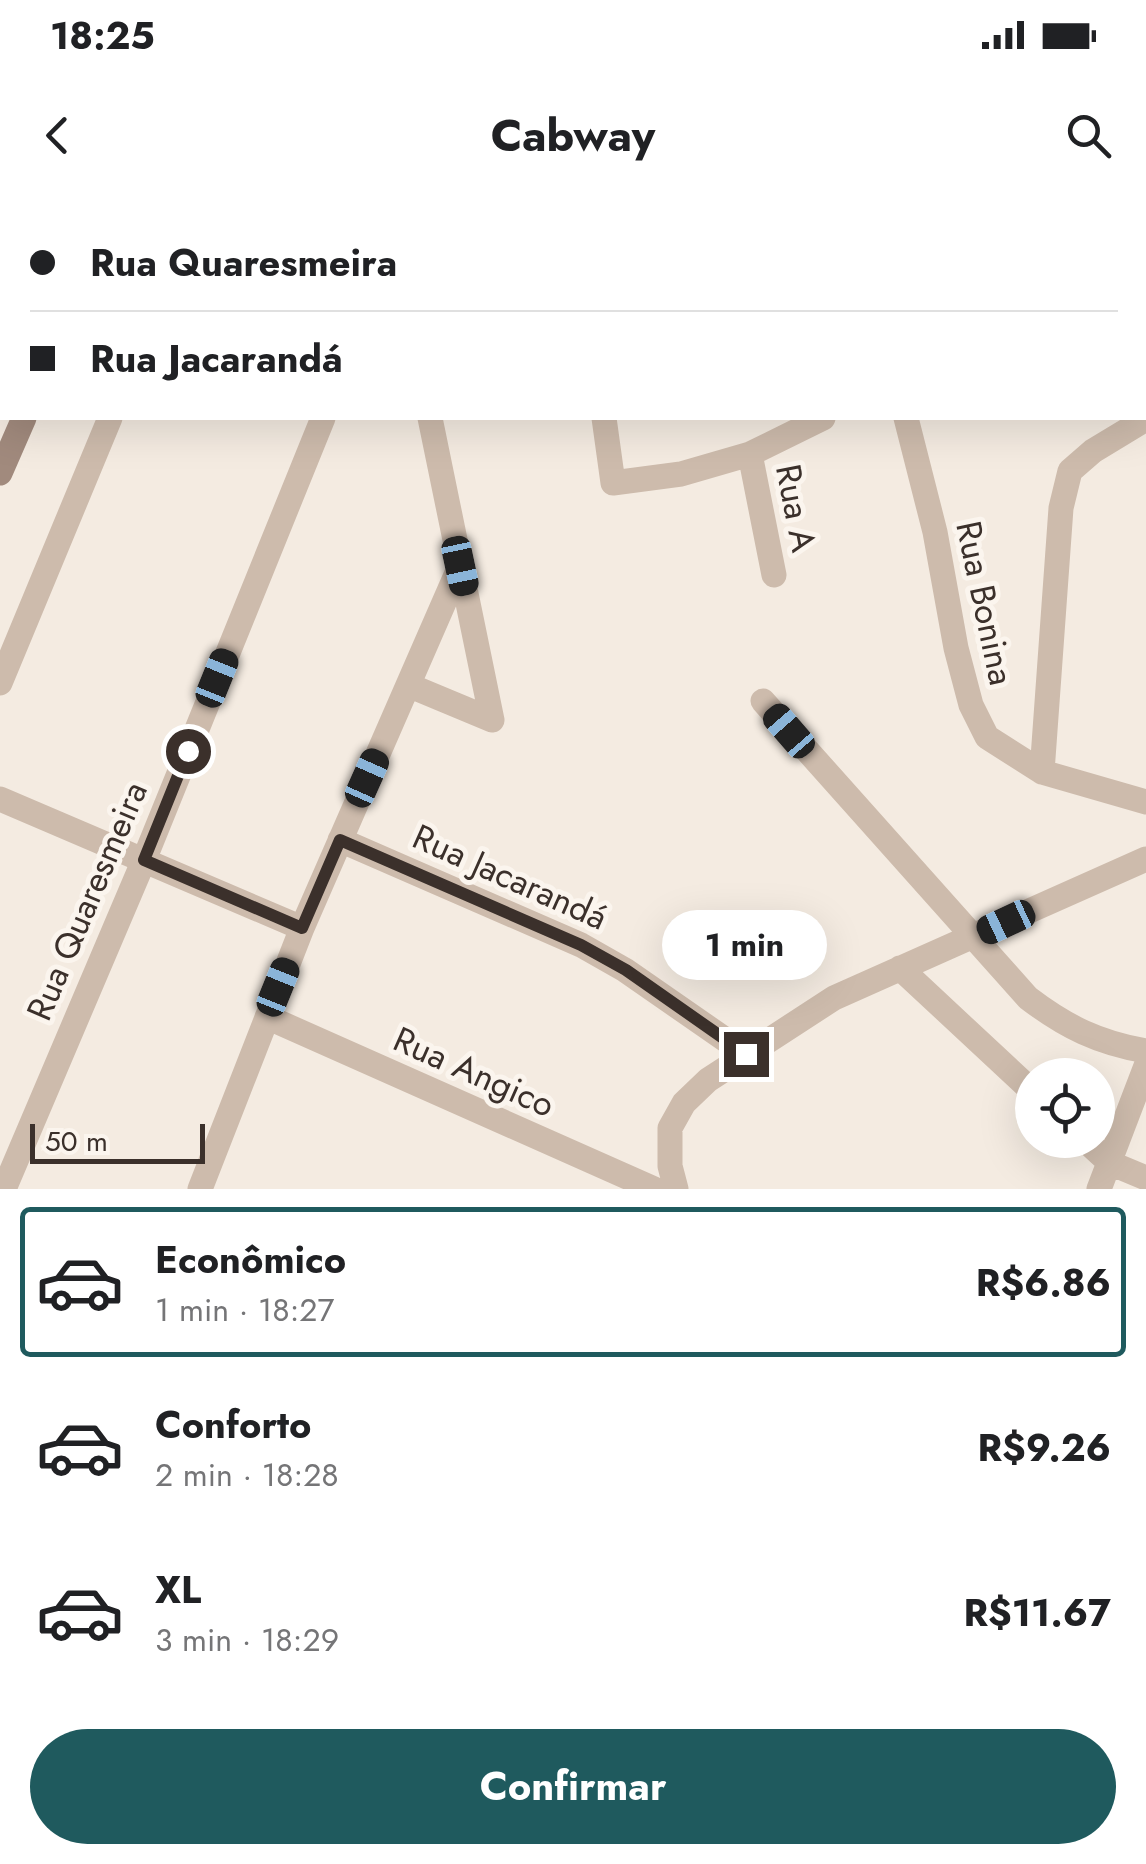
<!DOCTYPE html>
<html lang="pt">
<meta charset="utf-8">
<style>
body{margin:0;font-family:Jost,sans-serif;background:#f6f6f6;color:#202124;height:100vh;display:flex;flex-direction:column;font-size:38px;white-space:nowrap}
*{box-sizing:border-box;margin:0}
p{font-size:32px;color:#757577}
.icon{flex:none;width:55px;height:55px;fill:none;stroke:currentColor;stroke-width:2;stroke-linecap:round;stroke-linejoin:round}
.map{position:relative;height:989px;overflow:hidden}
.side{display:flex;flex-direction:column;background:#fff;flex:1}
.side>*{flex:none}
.hud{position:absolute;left:0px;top:0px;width:1148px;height:220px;box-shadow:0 10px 40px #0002;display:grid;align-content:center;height:220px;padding:0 30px;background:#fff}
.buttons{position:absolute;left:1015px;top:858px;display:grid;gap:20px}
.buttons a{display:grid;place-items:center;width:100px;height:100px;border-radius:50%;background:#fff;box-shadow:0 10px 40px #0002;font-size:50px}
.scale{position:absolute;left:30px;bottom:25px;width:175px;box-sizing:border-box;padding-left:10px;border:5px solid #3b302b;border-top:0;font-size:28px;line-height:35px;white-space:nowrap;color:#3b302b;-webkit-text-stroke:8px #fbf5ee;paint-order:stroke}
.end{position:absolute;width:45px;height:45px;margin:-22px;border:12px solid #3b302b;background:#fff;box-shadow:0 0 0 5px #fff}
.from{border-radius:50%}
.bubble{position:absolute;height:70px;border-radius:35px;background:#fff;box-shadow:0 10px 40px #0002;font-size:32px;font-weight:700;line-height:70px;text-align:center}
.car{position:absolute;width:30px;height:60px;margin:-30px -15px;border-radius:12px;box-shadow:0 0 8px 2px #0007;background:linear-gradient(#222 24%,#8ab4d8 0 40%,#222 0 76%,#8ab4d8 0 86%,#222 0)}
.hud b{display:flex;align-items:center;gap:35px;height:95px;font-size:38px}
.hud b+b{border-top:2px solid #e0e0e0}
.hud i{width:25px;height:25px;background:#202124}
ul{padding:18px 0 0;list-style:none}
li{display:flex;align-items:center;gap:30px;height:150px;margin:0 20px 15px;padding:0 10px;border:5px solid transparent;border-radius:10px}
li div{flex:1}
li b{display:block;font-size:38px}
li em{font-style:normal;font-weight:700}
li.current{border-color:#1f5a5e}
li>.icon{width:90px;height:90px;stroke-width:1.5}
.action{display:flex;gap:20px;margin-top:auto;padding:20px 30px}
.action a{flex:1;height:115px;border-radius:60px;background:#1f5a5e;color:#fff;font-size:40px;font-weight:700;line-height:115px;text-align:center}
.status{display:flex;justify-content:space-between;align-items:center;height:70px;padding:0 50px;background:#fff;direction:ltr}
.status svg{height:28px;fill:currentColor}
header{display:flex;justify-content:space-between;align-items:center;height:130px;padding:0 30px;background:#fff;font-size:45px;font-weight:700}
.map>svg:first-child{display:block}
</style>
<div class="status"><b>18:25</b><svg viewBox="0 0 49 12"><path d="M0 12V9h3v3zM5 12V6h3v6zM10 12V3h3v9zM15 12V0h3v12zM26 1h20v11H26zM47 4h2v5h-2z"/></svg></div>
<header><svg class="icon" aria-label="back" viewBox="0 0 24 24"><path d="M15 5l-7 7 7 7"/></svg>Cabway<svg class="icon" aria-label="search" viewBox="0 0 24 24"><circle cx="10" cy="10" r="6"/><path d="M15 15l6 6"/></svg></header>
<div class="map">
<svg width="1146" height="989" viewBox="0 0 1146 989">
<rect width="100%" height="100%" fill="#f4ebe1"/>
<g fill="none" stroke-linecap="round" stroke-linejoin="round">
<!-- path -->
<path stroke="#b9a596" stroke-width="4" stroke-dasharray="5 5" stroke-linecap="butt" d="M0,179L2,173"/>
<!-- street -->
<path stroke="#cdbbac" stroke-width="25" d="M393,0V2
M574,0V2
M1007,0L1022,2
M45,2L46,0
M200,2L201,0
M1055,2V0
M1145,27H1146
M0,34H2
M430,218L492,520
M604,218L613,283L681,274L750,254L823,218
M906,218L935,332L956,448L971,505L987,537L1042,572L1146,602
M750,254L774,375
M0,483L110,218
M408,485L492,520
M763,501L1028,798C1066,827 1099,843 1146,851
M1042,572L1061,308L1070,271L1093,251L1146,219
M0,599L302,728
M340,640L581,745L625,770L746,854
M900,768L1032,891
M267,817L654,989
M1085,940L1110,963L1146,978
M4,989L144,660L323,218
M200,989L302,728L460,366
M676,989L670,966V928L684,903L708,880L834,798L1146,659
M1099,989L1146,866"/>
<!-- secondary -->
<path stroke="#a18a7d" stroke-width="25" d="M118,2L119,0
M0,273L24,218"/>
</g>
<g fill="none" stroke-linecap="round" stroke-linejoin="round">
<!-- route -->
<path stroke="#3b302b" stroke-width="12" d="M188,551L144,660L302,728L340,640L581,745L626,770L746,854"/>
</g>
<g text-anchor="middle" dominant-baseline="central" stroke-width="10" stroke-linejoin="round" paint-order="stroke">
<!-- street labels -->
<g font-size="35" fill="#3b302b" stroke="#fbf5ee">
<text transform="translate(796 308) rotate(79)">Rua A</text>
<text transform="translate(985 403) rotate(78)">Rua Bonina</text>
<text transform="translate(510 677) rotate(24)">Rua Jacarandá</text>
<text transform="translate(87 701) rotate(-67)">Rua Quaresmeira</text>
<text transform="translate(474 872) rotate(24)">Rua Angico</text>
</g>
</g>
</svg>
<div class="buttons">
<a><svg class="icon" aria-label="locate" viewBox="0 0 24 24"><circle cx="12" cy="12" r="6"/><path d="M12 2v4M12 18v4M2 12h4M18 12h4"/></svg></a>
</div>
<div class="scale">50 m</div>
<i class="end from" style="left:188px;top:551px"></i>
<i class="end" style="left:746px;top:854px"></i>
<div class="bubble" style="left:662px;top:710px;width:165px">1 min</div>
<i class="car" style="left:460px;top:366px;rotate:168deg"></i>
<i class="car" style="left:217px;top:478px;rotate:22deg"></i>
<i class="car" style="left:789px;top:531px;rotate:319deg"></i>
<i class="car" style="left:367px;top:578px;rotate:24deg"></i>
<i class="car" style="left:1006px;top:722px;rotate:245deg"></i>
<i class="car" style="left:278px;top:787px;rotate:22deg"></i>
<div class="hud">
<b><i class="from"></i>Rua Quaresmeira</b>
<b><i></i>Rua Jacarandá</b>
</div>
</div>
<section class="side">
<ul>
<li class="current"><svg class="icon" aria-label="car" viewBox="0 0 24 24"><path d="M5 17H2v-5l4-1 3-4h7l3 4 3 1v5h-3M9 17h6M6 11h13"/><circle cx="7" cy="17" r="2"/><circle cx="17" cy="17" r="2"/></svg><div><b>Econômico</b><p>1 min · 18:27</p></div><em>R$6.86</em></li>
<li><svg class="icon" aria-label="car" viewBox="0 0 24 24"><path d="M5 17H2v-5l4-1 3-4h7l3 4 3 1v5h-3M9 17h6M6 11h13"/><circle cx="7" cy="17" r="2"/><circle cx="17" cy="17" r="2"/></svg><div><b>Conforto</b><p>2 min · 18:28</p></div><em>R$9.26</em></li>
<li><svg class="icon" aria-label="car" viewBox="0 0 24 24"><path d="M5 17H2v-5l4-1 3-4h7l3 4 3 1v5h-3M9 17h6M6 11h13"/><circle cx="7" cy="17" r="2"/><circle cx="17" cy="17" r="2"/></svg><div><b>XL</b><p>3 min · 18:29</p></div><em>R$11.67</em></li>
</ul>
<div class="action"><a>Confirmar</a></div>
</section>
